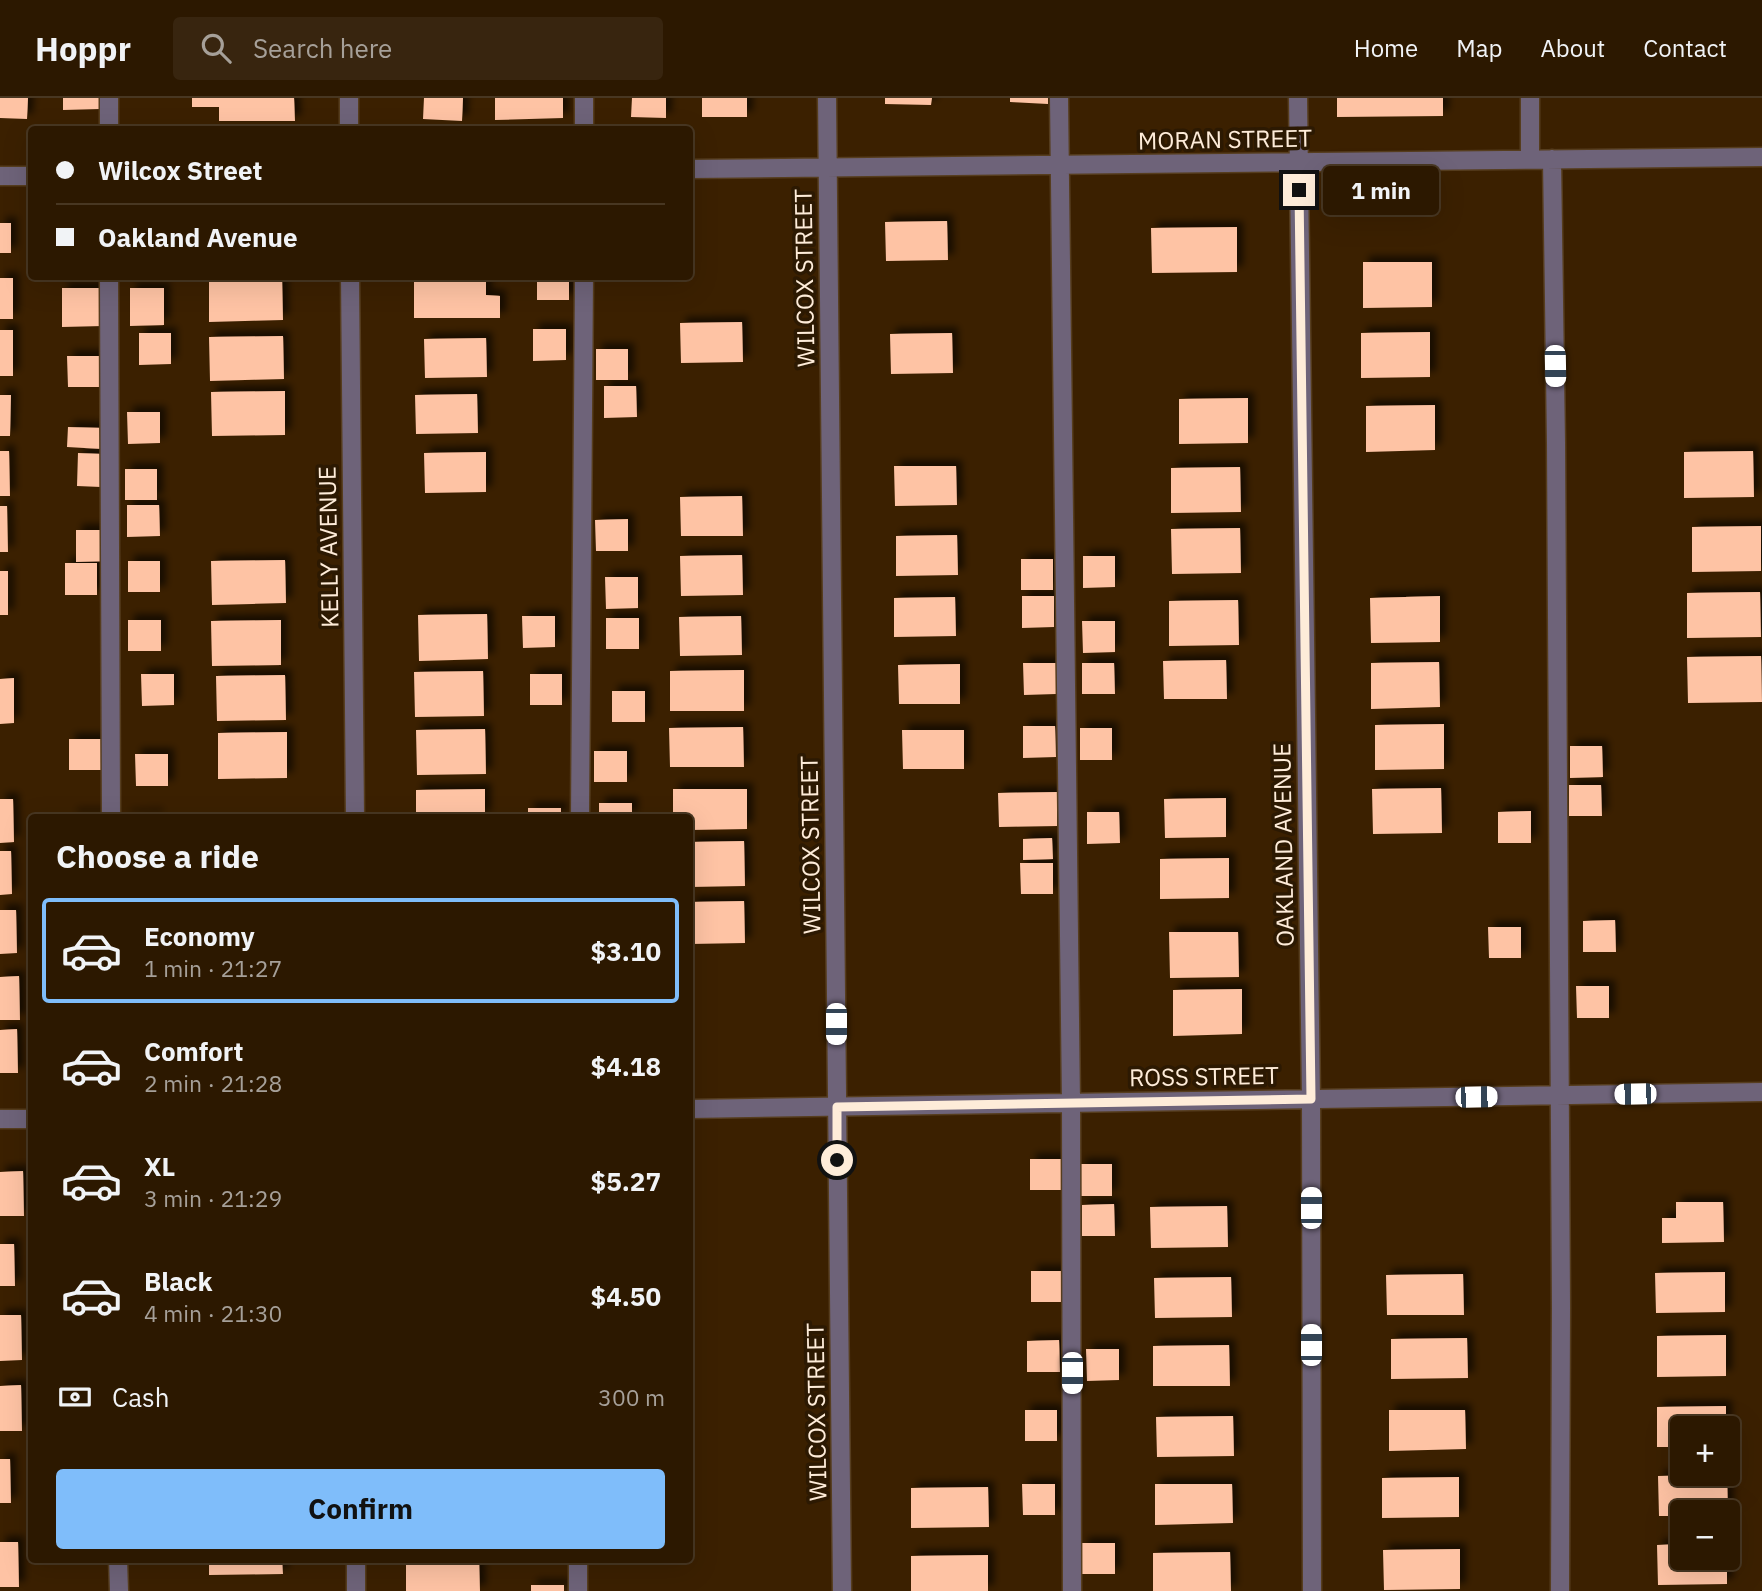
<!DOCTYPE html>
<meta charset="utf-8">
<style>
body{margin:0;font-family:"IBM Plex Sans",sans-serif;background:#38250f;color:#f1f3f6;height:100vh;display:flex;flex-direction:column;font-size:26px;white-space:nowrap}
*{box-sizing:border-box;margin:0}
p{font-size:23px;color:#a6a099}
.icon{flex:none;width:38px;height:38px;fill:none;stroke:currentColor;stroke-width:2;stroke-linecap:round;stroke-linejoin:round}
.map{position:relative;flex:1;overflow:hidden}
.sheet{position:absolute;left:28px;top:716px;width:665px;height:749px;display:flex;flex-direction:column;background:#2c1800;border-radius:7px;box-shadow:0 7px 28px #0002,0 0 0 2px #483722}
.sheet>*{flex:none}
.top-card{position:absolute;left:28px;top:28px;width:665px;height:154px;border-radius:7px;box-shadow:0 7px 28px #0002,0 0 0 2px #483722;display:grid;align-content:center;height:154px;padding:0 28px;background:#2c1800}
.fabs{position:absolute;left:1670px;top:1318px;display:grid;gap:14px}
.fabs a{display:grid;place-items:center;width:70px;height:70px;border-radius:7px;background:#2c1800;box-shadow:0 7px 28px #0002,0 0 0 2px #483722;font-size:35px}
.end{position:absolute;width:32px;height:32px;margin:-16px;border:9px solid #feecd9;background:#111;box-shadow:0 0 0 4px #111}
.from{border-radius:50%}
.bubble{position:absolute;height:49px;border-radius:7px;background:#2c1800;box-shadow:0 7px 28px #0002,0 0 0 2px #483722;font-size:23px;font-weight:700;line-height:49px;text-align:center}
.car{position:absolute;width:21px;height:42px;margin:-21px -10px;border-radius:9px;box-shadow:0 0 5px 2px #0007;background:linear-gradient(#fff 24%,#345 0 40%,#fff 0 76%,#345 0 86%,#fff 0)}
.top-card b{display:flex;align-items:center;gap:24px;height:66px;font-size:26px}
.top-card b+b{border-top:2px solid #483722}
.top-card i{width:18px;height:18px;background:#f1f3f6}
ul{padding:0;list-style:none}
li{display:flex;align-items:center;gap:21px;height:105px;margin:0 14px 10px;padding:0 14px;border:4px solid transparent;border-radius:7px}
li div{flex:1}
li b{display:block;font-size:26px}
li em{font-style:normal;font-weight:700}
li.on{border-color:#7fbdfa}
li>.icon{width:63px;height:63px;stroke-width:1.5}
h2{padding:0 28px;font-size:32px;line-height:84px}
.pay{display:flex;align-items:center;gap:18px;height:77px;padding:0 28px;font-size:26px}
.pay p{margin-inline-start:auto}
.button{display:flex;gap:14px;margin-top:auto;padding:14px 28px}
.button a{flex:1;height:80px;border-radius:7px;background:#7fbdfa;color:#111;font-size:28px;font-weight:700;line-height:80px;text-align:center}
header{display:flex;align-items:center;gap:42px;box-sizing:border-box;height:98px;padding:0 35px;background:#2c1800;border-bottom:2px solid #483722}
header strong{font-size:33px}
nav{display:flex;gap:38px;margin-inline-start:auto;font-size:24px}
.search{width:490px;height:63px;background:#38250f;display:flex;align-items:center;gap:18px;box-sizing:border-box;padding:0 24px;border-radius:7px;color:#a6a099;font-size:26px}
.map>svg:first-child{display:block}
</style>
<header>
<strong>Hoppr</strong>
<div class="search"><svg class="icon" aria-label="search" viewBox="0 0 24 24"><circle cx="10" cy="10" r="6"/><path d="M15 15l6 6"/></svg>Search here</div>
<nav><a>Home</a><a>Map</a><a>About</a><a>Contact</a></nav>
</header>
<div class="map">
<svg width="1762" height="1493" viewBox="0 0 1762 1493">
<defs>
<filter id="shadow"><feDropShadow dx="6" dy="-6" stdDeviation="3.5" flood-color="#0009"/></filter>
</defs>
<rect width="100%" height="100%" fill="#3b2000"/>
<!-- building -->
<path fill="#fec3a4" filter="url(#shadow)" d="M0,0H28L27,21L0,20Z
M63,0H100V11L63,12Z
M192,0H294L295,23H219V9H192Z
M424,0H463L462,23L423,21Z
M495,0H563V20L495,22Z
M632,0H666V20L631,19Z
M702,0H747V19H702Z
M885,0H932L931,7L885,6Z
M1010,0H1048V6L1010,4Z
M1337,0H1443V18L1337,19Z
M947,123L948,162L886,163L885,124Z
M0,125H11V155H0Z
M1237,129V174L1152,175L1151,130Z
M1363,164H1432V209L1363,210Z
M414,178H486V197L500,198V220H414Z
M537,178H569V202H537Z
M282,179L283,222L209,224V180Z
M0,180H13V221H0Z
M62,190H102L103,228L62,229Z
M130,190H164V227L130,228Z
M742,224L743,264L681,265L680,225Z
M533,231H566V262L533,263Z
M0,232H13V278H0Z
M1430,234V279L1361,280V235Z
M139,235H171V266L139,267Z
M952,235L953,275L891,276L890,236Z
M283,238L284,281L210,283L209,239Z
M486,240L487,279L425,280L424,241Z
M596,251H628V282H596Z
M67,258H100V289H68Z
M604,288H636L637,319L604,320Z
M285,293V337L212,338L211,294Z
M477,296L478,335L416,336L415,297Z
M0,297H11L10,338H0Z
M1248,300V345L1179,346V301Z
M1435,307V352L1366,354V308Z
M127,314H160V345L128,346Z
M68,329L103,330L102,351L67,349Z
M0,353H9L10,398H0Z
M1753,353L1754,399L1684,400V354Z
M486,354V394L425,395L424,355Z
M78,355L102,356L101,389L77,388Z
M894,368H956L957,407L895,408Z
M1240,369L1241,414L1171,415V370Z
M125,371H157V402H125Z
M742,398L743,438H681L680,399Z
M127,407H159L160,438L127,439Z
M0,408H7L8,454H0Z
M628,421V453H596L595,422Z
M1761,428V473L1692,474V429Z
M1240,430L1241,475L1172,476L1171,431Z
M76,432H108L109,463L76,464Z
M957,437L958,477L896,478V438Z
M742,457L743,497L681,498L680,458Z
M1083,458H1115V489L1083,490Z
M1021,461H1053V492H1021Z
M285,462L286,505L212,507L211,463Z
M128,463H160V494H128Z
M65,465H97V497H65Z
M0,473H8V517H0Z
M605,479H638V510L606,511Z
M1760,494L1761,539L1687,540V495Z
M1022,498H1054V529L1022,530Z
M1440,498V544L1371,545L1370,500Z
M955,499L956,538L894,539V500Z
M1238,502L1239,547L1169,548V503Z
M487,516L488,561L419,563L418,517Z
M522,518H555V549L523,550Z
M741,518L742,557L680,558L679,519Z
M606,520H639V551H606Z
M128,522H161V553H128Z
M281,522V567L212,568L211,523Z
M1082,523H1115V554L1083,555Z
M1761,558L1762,604L1688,605L1687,559Z
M1226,562L1227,601H1164L1163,563Z
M1439,564L1440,609L1371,611V565Z
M1023,565H1056V596L1024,597Z
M1082,565H1114L1115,596H1082Z
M960,566V606H899L898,567Z
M744,572V613H670V573Z
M483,573L484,618L415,619L414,574Z
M141,576H174V607L142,608Z
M530,576H562V607H530Z
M285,577L286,622L217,623L216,578Z
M14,580V625L0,626V581Z
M612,593H645V624H612Z
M1444,626V671L1375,672V627Z
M1023,628H1055L1056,659L1023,660Z
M743,629L744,669H670L669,630Z
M1080,630H1112V662H1080Z
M485,631L486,676L417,677L416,632Z
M902,632H964V671H903Z
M287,634V680L218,681V635Z
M69,641H101L102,672H69Z
M1570,648H1602L1603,679L1570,680Z
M594,653H627V684H594Z
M135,656H168V688H136Z
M1569,687H1601L1602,718H1569Z
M1441,690L1442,735L1373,736L1372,691Z
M485,691V719H416V692Z
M673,691H747V731L690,732V719H673Z
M1057,694V728L999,729L998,695Z
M1226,700V739L1165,740L1164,701Z
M0,701H13L14,744L0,745Z
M599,705H632V719H599Z
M528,710H561V719H528Z
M1531,713V745H1498V714Z
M1087,714H1119L1120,745L1087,746Z
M71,716H104V719H71Z
M157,716V719H125V717Z
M1052,740L1053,761L1023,762V741Z
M744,743L745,788L690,789V744Z
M0,753H11L12,796L0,797Z
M1229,760V800L1160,801V761Z
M1020,765H1053V796H1021Z
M744,803L745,845L690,846V804Z
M0,812H16L17,855L0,856Z
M1615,822L1616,854H1583V823Z
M1488,829H1521V860H1489Z
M1169,834H1238L1239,879L1170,880Z
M19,878L20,922H0V879Z
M1576,888H1609V920H1577Z
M1242,891V936L1173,938V892Z
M17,931L18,975H0V932Z
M1030,1061H1062V1092H1030Z
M1079,1066H1112V1098H1080Z
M23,1073L24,1118H0V1074Z
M1676,1104H1723L1724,1144L1662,1145V1120H1676Z
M1114,1106L1115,1138H1082V1107Z
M1227,1108L1228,1149L1151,1150L1150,1109Z
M0,1146H14L15,1188H0Z
M1031,1173H1064V1204H1031Z
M1725,1174V1214L1656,1215L1655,1175Z
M1463,1176L1464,1217H1387L1386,1177Z
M1231,1179L1232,1219L1155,1220L1154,1180Z
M0,1217H21L22,1262L0,1263Z
M1726,1237V1278L1657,1279V1238Z
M1467,1240L1468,1280L1391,1281V1241Z
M1059,1242L1060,1274H1027V1243Z
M1229,1247L1230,1288H1153V1248Z
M1086,1251H1119V1282L1087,1283Z
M21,1287L22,1333H0V1288Z
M1726,1308V1330H1682V1349H1657V1309Z
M1025,1312H1057V1343H1025Z
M1389,1312H1465L1466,1351L1389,1353Z
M1233,1318L1234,1358L1157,1359L1156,1319Z
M0,1361H10L11,1405H0Z
M1727,1377L1728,1414H1682V1418H1659L1658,1378Z
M1459,1379V1419L1382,1420V1380Z
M1022,1386H1055V1417H1023Z
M1155,1386H1232L1233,1425L1155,1427Z
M988,1389L989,1429L911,1430V1390Z
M0,1444H18L19,1489H0Z
M1082,1445H1115V1476H1082Z
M1682,1446V1460H1727V1486L1658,1487L1657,1447Z
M1460,1451V1491L1384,1492L1383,1452Z
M1230,1454L1231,1493H1153V1455Z
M988,1457V1493H911V1458Z
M209,1461H282L283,1476L209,1477Z
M406,1461H479L480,1493H406Z
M531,1487H564V1493H531Z"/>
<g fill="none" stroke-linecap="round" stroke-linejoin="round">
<defs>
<path id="minor" d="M109,0V32
M349,0V32
M827,0L842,1493
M1059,0L1071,1005L1072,1493
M1298,0L1311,1001L1312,1493
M584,32V0
M1530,61V0
M1552,61L1556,345L1561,1209L1560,1493
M690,71L1762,59
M0,78H32
M109,178L111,719
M350,178L355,719
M580,719L584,178
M690,1011L1762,994
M0,1021H32
M118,1461L119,1493
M578,1461V1493
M356,1493V1461"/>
</defs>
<!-- minor casing -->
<use href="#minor" stroke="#563d1e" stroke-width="21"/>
<!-- minor -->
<use href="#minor" stroke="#6e6379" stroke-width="18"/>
</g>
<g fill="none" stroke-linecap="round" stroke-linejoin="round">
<!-- route -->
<path stroke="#feecd9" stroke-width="9" d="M837,1062V1009L1311,1001L1299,92"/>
</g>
<g text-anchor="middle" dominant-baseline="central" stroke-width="7" stroke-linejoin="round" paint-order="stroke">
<!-- street labels -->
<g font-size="24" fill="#feecd9" stroke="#2c1902">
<text transform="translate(1225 41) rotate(-1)">MORAN STREET</text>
<text transform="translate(804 180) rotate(-91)">WILCOX STREET</text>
<text transform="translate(328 449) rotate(-91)">KELLY AVENUE</text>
<text transform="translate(810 747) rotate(-91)">WILCOX STREET</text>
<text transform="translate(1283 747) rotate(-91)">OAKLAND AVENUE</text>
<text transform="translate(1204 978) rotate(-1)">ROSS STREET</text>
<text transform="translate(816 1314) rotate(-91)">WILCOX STREET</text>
</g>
</g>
</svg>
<div class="fabs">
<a>+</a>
<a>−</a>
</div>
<i class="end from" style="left:837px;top:1062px"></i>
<i class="end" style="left:1299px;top:92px"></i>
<div class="bubble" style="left:1323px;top:68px;width:116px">1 min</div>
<i class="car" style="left:1555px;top:268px;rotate:179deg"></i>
<i class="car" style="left:836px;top:926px;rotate:180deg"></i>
<i class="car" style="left:1635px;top:996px;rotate:269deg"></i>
<i class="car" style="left:1476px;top:999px;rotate:89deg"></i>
<i class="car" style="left:1311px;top:1110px;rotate:0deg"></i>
<i class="car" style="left:1311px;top:1247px;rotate:0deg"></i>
<i class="car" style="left:1072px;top:1275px;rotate:180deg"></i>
<div class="top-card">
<b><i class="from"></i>Wilcox Street</b>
<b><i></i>Oakland Avenue</b>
</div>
<section class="sheet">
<h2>Choose a ride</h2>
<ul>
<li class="on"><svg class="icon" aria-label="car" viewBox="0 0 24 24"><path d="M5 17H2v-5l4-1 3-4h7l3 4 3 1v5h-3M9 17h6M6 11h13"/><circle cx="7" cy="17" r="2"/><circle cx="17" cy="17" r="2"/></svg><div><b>Economy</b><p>1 min · 21:27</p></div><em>$3.10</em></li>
<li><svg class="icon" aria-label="car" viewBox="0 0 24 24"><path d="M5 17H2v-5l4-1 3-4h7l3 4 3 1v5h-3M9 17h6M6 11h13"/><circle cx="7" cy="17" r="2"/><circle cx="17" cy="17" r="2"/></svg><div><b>Comfort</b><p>2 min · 21:28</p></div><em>$4.18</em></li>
<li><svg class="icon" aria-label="car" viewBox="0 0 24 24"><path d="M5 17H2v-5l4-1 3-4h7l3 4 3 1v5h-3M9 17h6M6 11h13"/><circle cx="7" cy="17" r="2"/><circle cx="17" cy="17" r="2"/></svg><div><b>XL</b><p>3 min · 21:29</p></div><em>$5.27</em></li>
<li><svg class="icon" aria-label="car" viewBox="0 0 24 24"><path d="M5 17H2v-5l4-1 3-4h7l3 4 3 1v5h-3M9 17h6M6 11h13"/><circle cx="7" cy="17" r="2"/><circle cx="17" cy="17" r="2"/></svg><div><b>Black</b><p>4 min · 21:30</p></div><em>$4.50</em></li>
</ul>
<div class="pay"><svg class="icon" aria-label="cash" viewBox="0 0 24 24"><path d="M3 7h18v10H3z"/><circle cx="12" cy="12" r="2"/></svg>Cash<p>300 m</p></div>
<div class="button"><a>Confirm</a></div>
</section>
</div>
